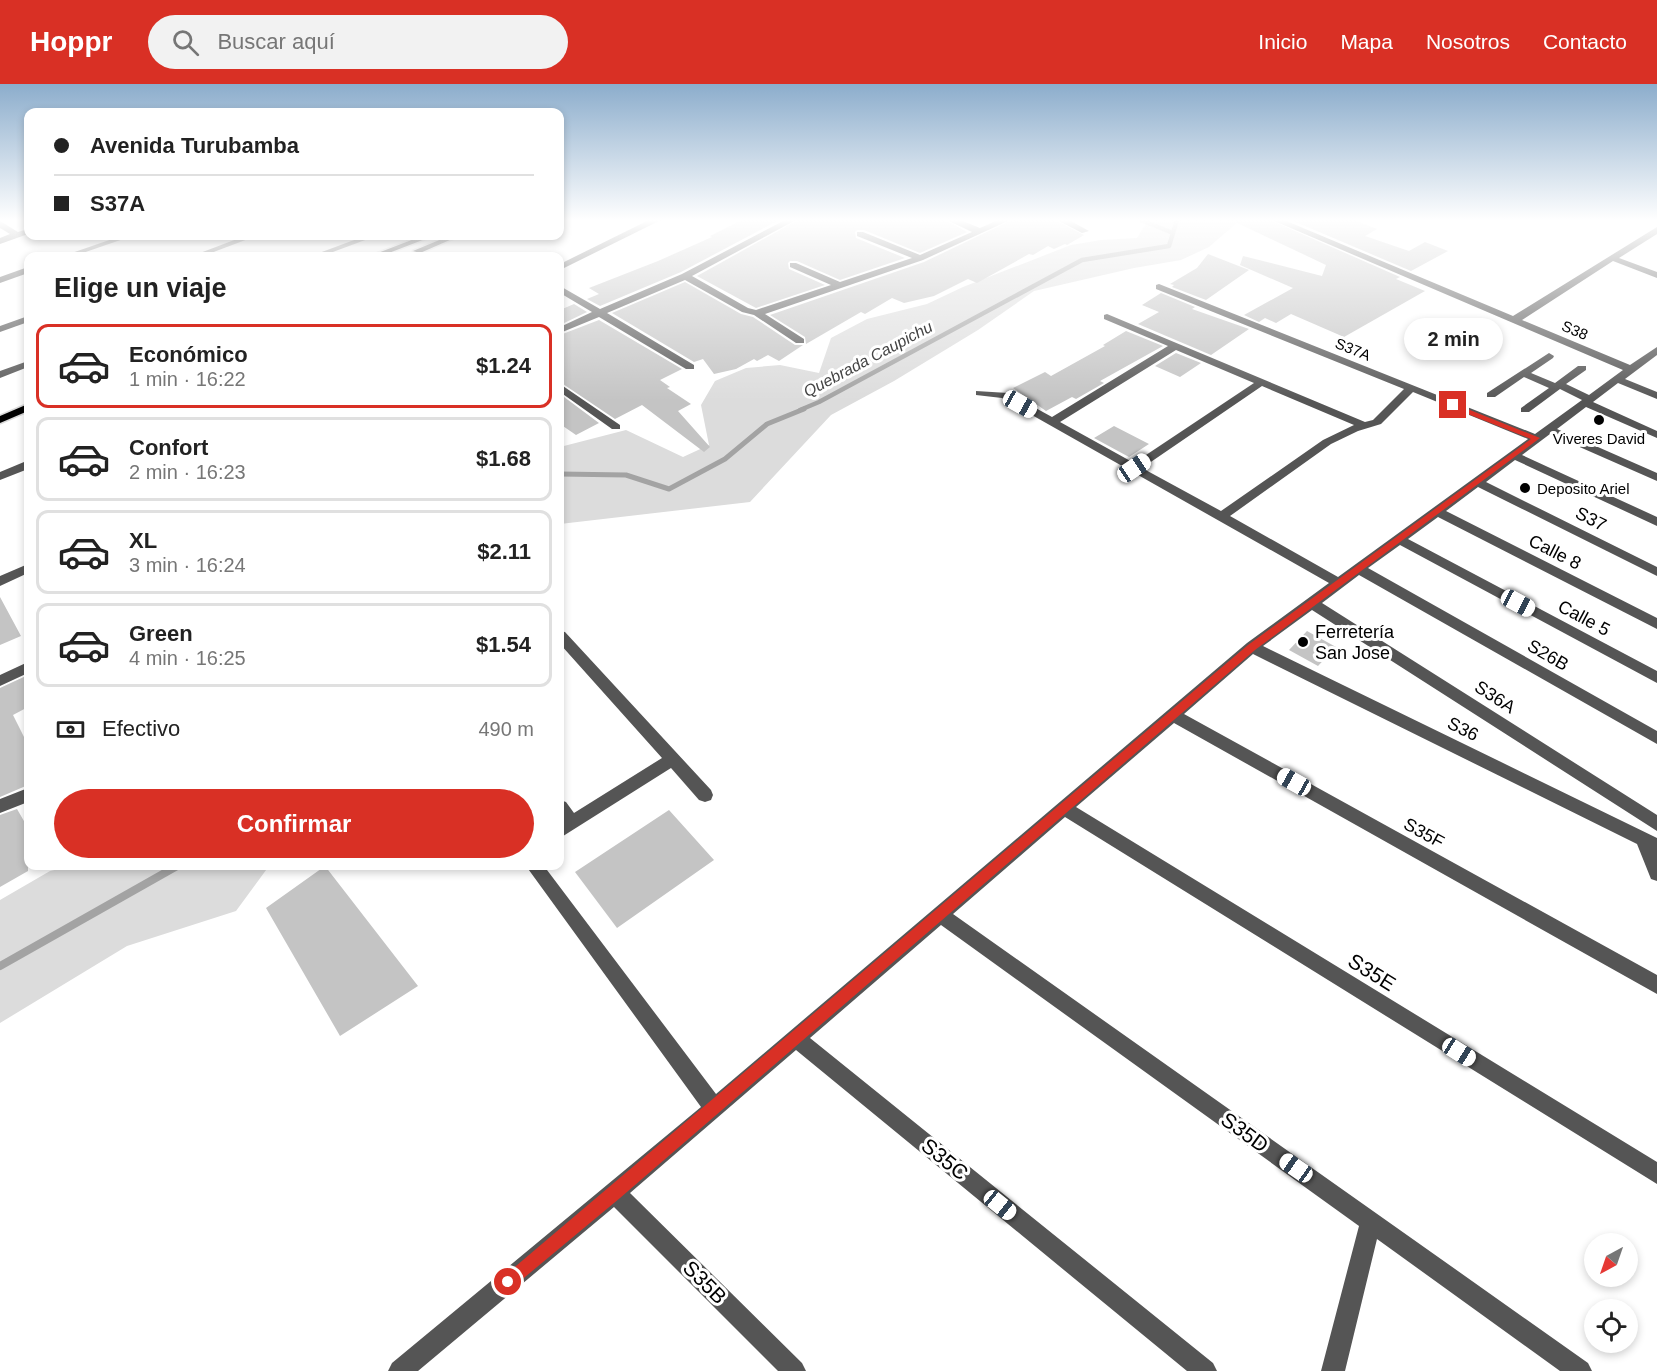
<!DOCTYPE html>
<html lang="es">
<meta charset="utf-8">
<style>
body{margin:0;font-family:Arial,sans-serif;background:#f2f2f2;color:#222;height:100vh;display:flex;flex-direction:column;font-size:22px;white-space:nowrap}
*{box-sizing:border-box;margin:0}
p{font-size:20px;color:#767676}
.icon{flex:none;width:33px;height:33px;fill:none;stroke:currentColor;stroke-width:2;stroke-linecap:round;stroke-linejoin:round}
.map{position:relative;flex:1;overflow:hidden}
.panel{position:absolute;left:24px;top:168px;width:540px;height:618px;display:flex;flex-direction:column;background:#fff;border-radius:12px;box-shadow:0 3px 9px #0003}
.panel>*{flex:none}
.banner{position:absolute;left:24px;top:24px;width:540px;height:132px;border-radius:12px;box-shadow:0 3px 9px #0003;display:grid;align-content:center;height:132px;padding:0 30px;background:#fff}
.needle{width:39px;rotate:220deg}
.buttons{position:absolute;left:1584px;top:1149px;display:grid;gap:12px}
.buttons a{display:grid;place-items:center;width:54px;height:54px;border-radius:50%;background:#fff;box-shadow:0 3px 9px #0003;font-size:30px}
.end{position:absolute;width:27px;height:27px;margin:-14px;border:8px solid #d93025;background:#fff;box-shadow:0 0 0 3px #fff}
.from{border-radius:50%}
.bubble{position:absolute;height:42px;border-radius:21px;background:#fff;box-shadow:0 3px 9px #0003;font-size:20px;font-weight:700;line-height:42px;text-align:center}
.car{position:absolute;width:18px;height:36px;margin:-18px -9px;border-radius:8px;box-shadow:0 0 4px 2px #0007;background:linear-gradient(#fff 24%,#345 0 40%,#fff 0 76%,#345 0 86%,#fff 0)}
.banner b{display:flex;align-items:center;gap:21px;height:57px;font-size:22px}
.banner b+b{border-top:2px solid #e0e0e0}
.banner i{width:15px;height:15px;background:#222}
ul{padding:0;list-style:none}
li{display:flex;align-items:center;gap:18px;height:84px;margin:0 12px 9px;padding:0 18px;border:3px solid #e0e0e0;border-radius:12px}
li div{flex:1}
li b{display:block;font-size:22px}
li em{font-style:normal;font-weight:700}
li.selected{border-color:#d93025}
li>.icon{width:54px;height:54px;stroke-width:1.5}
h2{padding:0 30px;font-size:27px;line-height:72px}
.pay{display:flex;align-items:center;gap:15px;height:66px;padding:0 30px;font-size:22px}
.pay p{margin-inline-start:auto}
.action{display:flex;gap:12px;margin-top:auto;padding:12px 30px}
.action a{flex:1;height:69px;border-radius:36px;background:#d93025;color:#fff;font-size:24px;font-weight:700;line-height:69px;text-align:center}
header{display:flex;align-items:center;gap:36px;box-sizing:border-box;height:84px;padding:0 30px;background:#d93025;color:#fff}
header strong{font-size:28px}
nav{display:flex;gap:33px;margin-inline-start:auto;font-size:21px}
.search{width:420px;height:54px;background:#f2f2f2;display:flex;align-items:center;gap:15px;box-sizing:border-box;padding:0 21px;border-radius:33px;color:#767676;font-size:22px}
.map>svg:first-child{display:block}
</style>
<header>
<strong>Hoppr</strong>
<div class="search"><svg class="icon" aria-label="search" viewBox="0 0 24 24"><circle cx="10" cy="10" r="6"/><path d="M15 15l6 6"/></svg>Buscar aquí</div>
<nav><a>Inicio</a><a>Mapa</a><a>Nosotros</a><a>Contacto</a></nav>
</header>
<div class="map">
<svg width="1657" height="1287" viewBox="0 0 1657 1287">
<rect width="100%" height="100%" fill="#fff"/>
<!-- green -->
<path fill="#dcdcdc" d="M1148,136H1240L1209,163L1181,176L1134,184L1034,207L978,246L894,297L831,331L750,418L560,440V363L626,346L683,373L709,361L701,321L715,297L746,284L780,281L819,289L831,254L867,235L927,220L963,203L1071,161L1101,156L1137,154Z
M72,782H269L236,827L127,862L0,939V816L50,787Z"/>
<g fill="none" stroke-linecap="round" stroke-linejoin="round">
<!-- stream-far2 -->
<path stroke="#a3a3a3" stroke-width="4.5" d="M1141,136L1173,149
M800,326L819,318L1082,176L1169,162L1177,136"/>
<!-- stream-far1 -->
<path stroke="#a3a3a3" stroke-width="5" d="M560,390L626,391L669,405L725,375L767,340L804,325"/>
<!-- stream -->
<path stroke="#a3a3a3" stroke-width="8" d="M0,882L177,782"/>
</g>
<!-- building -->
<path fill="#c4c4c4" d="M742,136H779L681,188L600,222L587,215L599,210L589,204L658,177L712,153L710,152Z
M798,136H945L967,148L920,169L864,146H857L855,148L856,154L905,174L840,196L797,177H790L788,179L789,185L825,201L756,224L697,192Z
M1012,136H1055L1084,151L1067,161L1065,160L1054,165L1048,162L1033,171L1029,170L977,199L968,195L934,212L904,219L892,214L865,230L861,228L806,260L805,253L770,231L924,178Z
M1231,136H1270L1400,193L1396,195L1425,207L1344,253L1291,230L1276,239L1265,234L1259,238L1244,231L1293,204L1240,181L1243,172L1322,192L1326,181Z
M1291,136H1354L1377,145L1365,152L1409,167L1425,158L1448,167L1411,187Z
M1208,170L1249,186L1206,216L1172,203L1174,201L1170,200L1197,184Z
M685,198L741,230L753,233L795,261H803L779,277L768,271L757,277L754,275L736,285L714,290L703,275L694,278L612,229Z
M1161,209L1195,223L1192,225L1249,245L1211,271L1138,240L1159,228L1142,221Z
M574,220L587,228L560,241V226Z
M599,236L682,285L660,296L670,303L667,304L691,320L678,327L710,363L704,368L642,321L615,335L560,298V251Z
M1126,247L1163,262L1100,297L1104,299L1076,315L1072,313L1046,327L1013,304L1045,288L1051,292L1105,262L1103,261Z
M1176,269L1201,279L1180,293L1155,282Z
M560,310L599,339L576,351L560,340Z
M1114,342L1149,360L1129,373L1094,354Z
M0,513L21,552L0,561Z
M1307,547L1336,563L1318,582L1289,566Z
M28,591V623L13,631L28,661V701L0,713V604Z
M17,725L28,744V787L0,803V731Z
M669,726L714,776L617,844L575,788Z
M325,782L418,902L340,952L266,824Z"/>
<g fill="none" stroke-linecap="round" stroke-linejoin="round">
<defs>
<path id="major" d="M422,152H433L381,172H370Z
M449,152H459L420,169L413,167Z
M28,320V327L0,339V332Z"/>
</defs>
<!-- major casing -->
<use href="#major" stroke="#dbdbdb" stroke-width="3"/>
<!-- minor -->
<path fill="#555" fill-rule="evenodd" d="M649,136H661L560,186V180Z
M785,136H796L692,192L748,224L756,226L831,201L790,183V179H796L840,198L912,174L857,152V148H863L920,171L972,148L947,136H960L980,144L998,136H1010L923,176L765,230L804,255V259H796L754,231L742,228L685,196L607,229L694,281V285H686L599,233L560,249V243L592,228L560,209V202L600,225L682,190Z
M1057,136H1069L1089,147L1082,149Z
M1272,136H1284L1513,232L1657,143V150L1619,174L1657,188V194L1613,177L1522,236L1630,281L1657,263V271L1625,295L1657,308V315L1618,299L1593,318L1657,347V354L1586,323L1557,345L1657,389V397L1550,350L1522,371L1657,433V442L1515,376L1486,398L1657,483V492L1478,403L1446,427L1657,534V545L1438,433L1408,455L1657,587V599L1400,461L1368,484L1657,647V660L1359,491L1322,519L1657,731V747L1312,526L1263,562L1657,754V797L1651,795L1637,760L1253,570L1184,630L1657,891V910L1174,639L1076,723L1657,1078V1100L1065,733L953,830L1588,1279L1592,1287H1560L1377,1155L1345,1287H1321L1359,1142L941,841L810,954L1213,1279L1217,1287H1187L796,966L630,1109L802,1279L806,1287H778L614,1123L418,1287H388L392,1279L701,1023L526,782H544L716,1010L1247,559L1329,499L1002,314L976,311V307L1008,309L1052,333L1168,262L1104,235V231L1107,230L1365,338L1373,336L1404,305L1156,205V201L1159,200L1535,350L1582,316L1560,305L1529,328H1521V324L1549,304L1524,293L1495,313H1487V309L1549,269L1554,272L1553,274L1531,289L1555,299L1578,282H1586V286L1566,300L1589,311L1623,286ZM1176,266L1254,299L1134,379L1060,338ZM1262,302L1354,341L1323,356L1221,427L1142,384ZM1413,308L1528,355L1338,493L1230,432L1331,360L1358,347L1381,340Z
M0,137L18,148L28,145V150L0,160V154L10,150L0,144Z
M121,152H132L74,172H63Z
M245,152H256L203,172H192Z
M365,152H376L322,172H311Z
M28,183V189L0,199V193Z
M28,232V238L0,248V242Z
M28,277V283L0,294V287Z
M560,300L620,341V345H612L560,308Z
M24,378H28V385L0,396V388Z
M28,480V489L0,502V492Z
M560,547L565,548L711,706L713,711L711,716L705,718L699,716L671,684L560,754V739L561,737L560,716L566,718L574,729L662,674L560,560Z
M28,578V589L0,602V591Z
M28,704V718L0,729V715Z"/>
<!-- major -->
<use href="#major" fill="#000" fill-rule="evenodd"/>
</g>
<!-- sky -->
<linearGradient id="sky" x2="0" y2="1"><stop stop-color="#8cadcc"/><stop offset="0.43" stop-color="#fff"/><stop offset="1" stop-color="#fff" stop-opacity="0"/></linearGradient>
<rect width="1657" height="317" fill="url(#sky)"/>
<!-- route -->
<path fill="#d93025" d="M1450,320H1455L1540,354L1255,566L620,1114L513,1203L508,1205L503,1203L501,1198L503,1193L1248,561L1531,355L1450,323Z"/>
<!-- markers -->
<g fill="#000" stroke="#fff" stroke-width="2">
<circle cx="1599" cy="336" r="6"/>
<circle cx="1525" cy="404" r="6"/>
<circle cx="1303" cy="558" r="6"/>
</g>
<g text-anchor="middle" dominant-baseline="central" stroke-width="6" stroke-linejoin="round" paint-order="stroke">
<!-- far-street labels -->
<g font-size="15" fill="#000" stroke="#fff">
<text transform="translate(1575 246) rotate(23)">S38</text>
<text transform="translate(1353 265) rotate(22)">S37A</text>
</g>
<!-- far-poi labels -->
<g font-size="15" fill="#000" stroke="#fff">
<text x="1599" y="354">Viveres David</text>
<text x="1537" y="404" text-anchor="start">Deposito Ariel</text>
</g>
<!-- far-water labels -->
<g font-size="16" font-style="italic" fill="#444" stroke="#fff">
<text transform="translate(868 275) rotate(-28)">Quebrada Caupichu</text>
</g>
<!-- street labels -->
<g font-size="18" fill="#000" stroke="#fff">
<text transform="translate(1591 435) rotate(27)">S37</text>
<text transform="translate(1555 468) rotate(27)">Calle 8</text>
<text transform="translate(1584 534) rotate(28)">Calle 5</text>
<text transform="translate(1548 571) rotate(30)">S26B</text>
<text transform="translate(1495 613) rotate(33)">S36A</text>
<text transform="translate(1463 645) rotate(26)">S36</text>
<text transform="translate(1424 749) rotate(29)">S35F</text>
</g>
<!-- poi labels -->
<g font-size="18" fill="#000" stroke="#fff" text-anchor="start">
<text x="1315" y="548">Ferretería<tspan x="1315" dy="21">San Jose</tspan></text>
</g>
<!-- near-street labels -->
<g font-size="21" fill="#000" stroke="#fff">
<text transform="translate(1372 888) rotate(32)">S35E</text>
<text transform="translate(1245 1048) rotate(36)">S35D</text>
<text transform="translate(945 1075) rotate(39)">S35C</text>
<text transform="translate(705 1198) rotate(45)">S35B</text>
</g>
</g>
</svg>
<div class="buttons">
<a><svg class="needle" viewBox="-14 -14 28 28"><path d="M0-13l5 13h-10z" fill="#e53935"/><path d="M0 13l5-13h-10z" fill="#767676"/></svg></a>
<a><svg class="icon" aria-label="locate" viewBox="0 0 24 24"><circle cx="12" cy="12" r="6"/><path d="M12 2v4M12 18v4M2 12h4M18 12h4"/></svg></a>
</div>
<i class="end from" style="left:508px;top:1198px"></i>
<i class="end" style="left:1453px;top:321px"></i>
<div class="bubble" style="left:1404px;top:234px;width:99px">2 min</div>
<i class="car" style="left:1020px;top:320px;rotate:119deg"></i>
<i class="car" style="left:1134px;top:384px;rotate:56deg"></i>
<i class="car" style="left:1518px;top:519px;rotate:118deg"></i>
<i class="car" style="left:1294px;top:698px;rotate:299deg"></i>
<i class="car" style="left:1459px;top:968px;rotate:122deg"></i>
<i class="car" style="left:1296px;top:1084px;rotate:305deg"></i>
<i class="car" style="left:1000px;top:1121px;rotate:129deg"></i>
<div class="banner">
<b><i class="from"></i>Avenida Turubamba</b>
<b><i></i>S37A</b>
</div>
<section class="panel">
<h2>Elige un viaje</h2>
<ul>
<li class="selected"><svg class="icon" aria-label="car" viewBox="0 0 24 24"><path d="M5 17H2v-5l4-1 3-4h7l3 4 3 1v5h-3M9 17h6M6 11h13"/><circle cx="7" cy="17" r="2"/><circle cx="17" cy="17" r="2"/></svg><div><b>Económico</b><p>1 min · 16:22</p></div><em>$1.24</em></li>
<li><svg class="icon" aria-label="car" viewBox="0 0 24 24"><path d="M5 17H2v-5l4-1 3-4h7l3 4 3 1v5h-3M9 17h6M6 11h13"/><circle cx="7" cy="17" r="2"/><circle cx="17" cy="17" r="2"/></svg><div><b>Confort</b><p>2 min · 16:23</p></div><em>$1.68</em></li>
<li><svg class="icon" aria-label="car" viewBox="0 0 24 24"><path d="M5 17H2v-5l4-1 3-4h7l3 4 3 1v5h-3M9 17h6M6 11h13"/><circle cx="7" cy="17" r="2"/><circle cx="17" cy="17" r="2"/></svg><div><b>XL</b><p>3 min · 16:24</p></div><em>$2.11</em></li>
<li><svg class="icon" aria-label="car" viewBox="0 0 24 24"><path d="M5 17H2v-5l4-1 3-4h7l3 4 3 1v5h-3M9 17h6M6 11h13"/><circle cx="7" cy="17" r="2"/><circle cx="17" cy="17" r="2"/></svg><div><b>Green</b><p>4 min · 16:25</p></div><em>$1.54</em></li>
</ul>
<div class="pay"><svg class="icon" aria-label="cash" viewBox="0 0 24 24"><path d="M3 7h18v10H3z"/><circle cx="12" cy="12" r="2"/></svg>Efectivo<p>490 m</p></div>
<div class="action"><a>Confirmar</a></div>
</section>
</div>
